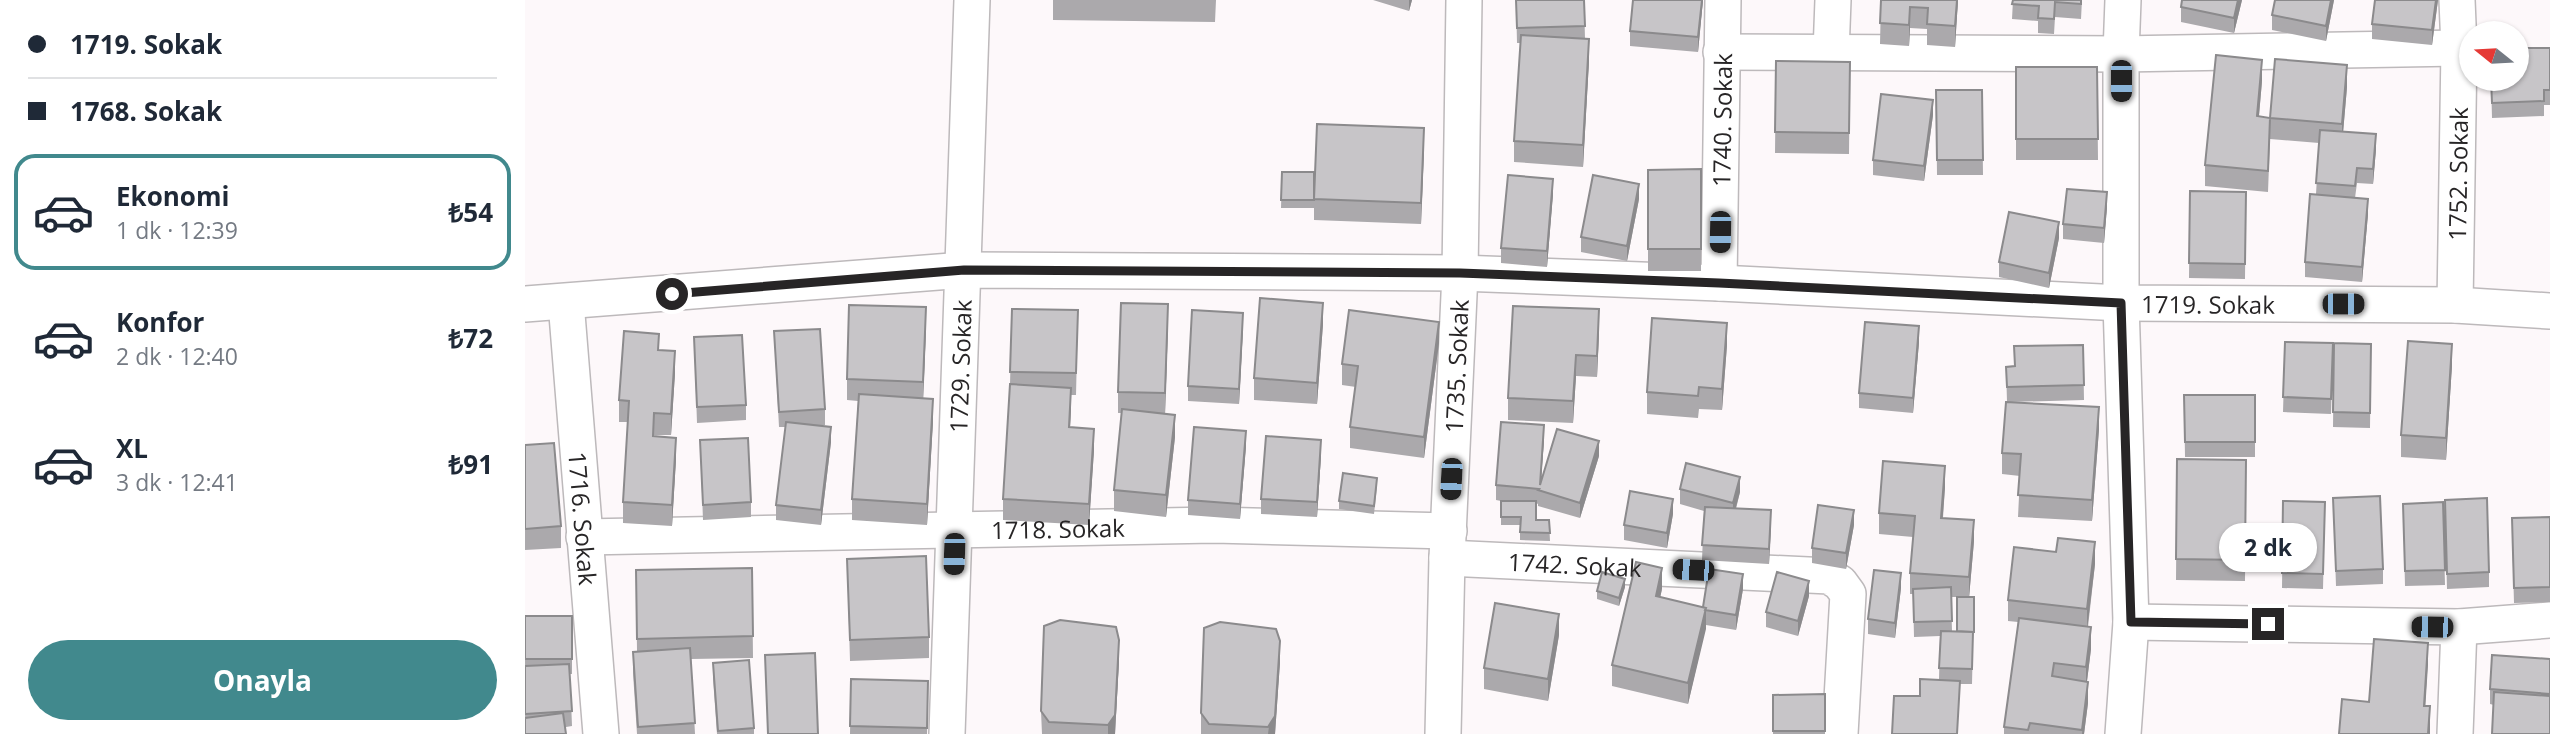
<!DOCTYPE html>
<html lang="tr">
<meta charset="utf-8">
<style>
body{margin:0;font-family:"Open Sans",sans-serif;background:#f2f2f3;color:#1f2937;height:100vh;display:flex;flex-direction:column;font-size:26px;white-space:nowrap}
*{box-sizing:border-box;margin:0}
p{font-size:23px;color:#747a83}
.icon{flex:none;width:38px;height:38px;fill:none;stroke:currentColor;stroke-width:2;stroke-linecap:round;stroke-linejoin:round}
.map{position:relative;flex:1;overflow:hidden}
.drawer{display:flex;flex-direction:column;background:#fff;width:525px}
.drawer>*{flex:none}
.banner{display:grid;align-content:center;height:154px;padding:0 28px;background:#fff}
.needle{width:46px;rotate:288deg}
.buttons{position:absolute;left:1934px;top:21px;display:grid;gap:14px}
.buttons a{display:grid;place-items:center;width:70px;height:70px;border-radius:50%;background:#fff;box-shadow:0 2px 5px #0004;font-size:35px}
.end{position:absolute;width:32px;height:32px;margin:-16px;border:9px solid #272526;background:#fff;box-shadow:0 0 0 4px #fff}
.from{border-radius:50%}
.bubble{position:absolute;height:49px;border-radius:24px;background:#fff;box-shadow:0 2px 5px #0004;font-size:23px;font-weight:700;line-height:49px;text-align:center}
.car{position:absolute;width:21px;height:42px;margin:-21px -10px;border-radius:9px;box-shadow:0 0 5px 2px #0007;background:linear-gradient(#222 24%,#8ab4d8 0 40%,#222 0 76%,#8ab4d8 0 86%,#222 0)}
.banner b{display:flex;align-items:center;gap:24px;height:66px;font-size:26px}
.banner b+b{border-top:2px solid #e0e1e3}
.banner i{width:18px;height:18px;background:#1f2937}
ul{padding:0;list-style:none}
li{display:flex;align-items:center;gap:21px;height:116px;margin:0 14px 10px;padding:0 14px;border:4px solid transparent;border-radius:21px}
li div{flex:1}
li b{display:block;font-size:26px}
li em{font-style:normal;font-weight:700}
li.current{border-color:#41898d}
li>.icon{width:63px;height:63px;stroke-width:1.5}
.cta{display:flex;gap:14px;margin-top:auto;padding:14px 28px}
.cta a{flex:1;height:80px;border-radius:42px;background:#41898d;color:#fff;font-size:28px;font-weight:700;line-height:80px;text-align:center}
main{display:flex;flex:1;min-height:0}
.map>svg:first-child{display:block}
</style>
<main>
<section class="drawer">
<div class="banner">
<b><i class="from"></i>1719. Sokak</b>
<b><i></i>1768. Sokak</b>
</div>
<ul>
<li class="current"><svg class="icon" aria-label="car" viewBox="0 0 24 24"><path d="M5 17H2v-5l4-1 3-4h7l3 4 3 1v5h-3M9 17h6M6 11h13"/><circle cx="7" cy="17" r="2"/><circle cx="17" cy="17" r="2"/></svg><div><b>Ekonomi</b><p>1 dk · 12:39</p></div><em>₺54</em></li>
<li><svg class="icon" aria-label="car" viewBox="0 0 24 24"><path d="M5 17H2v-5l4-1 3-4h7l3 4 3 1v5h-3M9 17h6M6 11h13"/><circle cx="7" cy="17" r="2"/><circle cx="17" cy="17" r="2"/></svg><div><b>Konfor</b><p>2 dk · 12:40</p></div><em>₺72</em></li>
<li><svg class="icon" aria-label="car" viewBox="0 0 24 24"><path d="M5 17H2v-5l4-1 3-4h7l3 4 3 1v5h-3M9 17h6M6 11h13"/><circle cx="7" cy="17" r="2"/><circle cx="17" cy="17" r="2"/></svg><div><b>XL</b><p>3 dk · 12:41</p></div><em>₺91</em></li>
</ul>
<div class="cta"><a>Onayla</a></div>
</section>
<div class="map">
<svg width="2025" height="734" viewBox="0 0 2025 734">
<rect width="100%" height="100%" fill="#fdf8fa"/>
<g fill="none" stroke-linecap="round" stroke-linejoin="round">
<defs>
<g id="minor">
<path d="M1196,52L1596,54L1934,48"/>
<path d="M1306,53L1308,0"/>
<path id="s1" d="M1194,283L1198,0"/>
<path id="s2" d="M41,302L76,734"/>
<path id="s3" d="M0,304L439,270L935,273L1194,283L1596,303L1930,305L2025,311"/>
<path id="s4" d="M1930,305L1934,48L1932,0"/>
<path id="s5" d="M59,537L689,525L924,531"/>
<path id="s6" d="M922,558L1304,576L1315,583L1323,594L1315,734"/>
<path d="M1606,622L1934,627L2025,620"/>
<path id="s7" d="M422,734L447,0"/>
<path id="s8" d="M918,734L922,558L935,273L939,0"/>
<path d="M1598,734L1606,622L1596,303V54L1598,0"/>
<path d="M1930,734L1934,627"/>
</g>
</defs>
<!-- minor casing -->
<use href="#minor" stroke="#bdb9bb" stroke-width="38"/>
<!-- minor -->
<use href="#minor" stroke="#fff" stroke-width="35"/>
</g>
<!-- wall -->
<path fill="#aba9ac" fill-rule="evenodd" d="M528,0H691L690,22L528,20Z
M848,0H887L884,11Z
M991,0H1059L1060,39L1064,61L1058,167L989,162V141L996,43H992Z
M1178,0L1173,52L1105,46V31Z
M1356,0H1433L1430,47L1402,45V29L1385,28L1384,46L1355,44Z
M1488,0H1557L1556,19L1530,17L1529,34L1513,33V21L1487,19Z
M1657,0H1717L1709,33L1656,22V7Z
M1750,0H1809L1801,41L1747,30V15Z
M1850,0H1913L1907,45L1847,39V24Z
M2025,48V105H2019V116L1967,118L1966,79Z
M1251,61L1325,62L1324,154L1250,153Z
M1491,67H1572L1573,160H1491Z
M1737,81L1734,116L1745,139L1743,192L1680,186V165Z
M1822,87L1818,132L1851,149L1848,184L1832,183L1830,198L1843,214L1837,282L1780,277V262L1791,194L1794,143L1745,139V118Z
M1411,90H1457L1458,175H1412Z
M1408,115L1399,181L1348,175V160Z
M899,149L896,224L789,220V208H756L757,172H789Z
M1176,169V271H1123V170Z
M1665,191L1721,192L1720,279L1664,278Z
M1028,194L1022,267L976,263V248Z
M1114,199L1102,261L1056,252V237Z
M1582,207L1579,243L1538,239V224Z
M1534,238L1524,288L1474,277V262Z
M487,309L553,310L551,395H546L545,427L569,450L564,525L478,520V499L485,384Z
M798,324L792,404L729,400V378Z
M643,325L640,414L650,437L641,517L589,511V490L597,413H593V392Z
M401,328L398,399L408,421L402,525L327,520V499L333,401L322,400V379Z
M718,328L714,404L663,401V386Z
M249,331L300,409V425H288L306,442L296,525L251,520V505L261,427H254Z
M1074,331L1072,377L1051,376L1048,423L983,420V398Z
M169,337L221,405V420L172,423Z
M1394,342L1388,413L1334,408V393Z
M1760,342L1808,343L1806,414L1758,412Z
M914,343L899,458L825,448V427L831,387L817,385V364Z
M1809,343L1846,344L1845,428L1808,427Z
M1202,345L1197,410L1174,409L1173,418L1122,414V392Z
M1558,345L1559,400L1486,402L1574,429L1567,521L1493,517L1495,476L1477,474V453L1482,402L1481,367L1489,366V346Z
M134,350L150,373L146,435H129V436L151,459L147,526L98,523V502L103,422H94V400Z
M1927,365L1921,460L1876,457V435Z
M1659,395H1730V457H1660Z
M175,440L226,502V517L178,520Z
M1019,440L1016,481L1074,456L1055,518L1013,506V504L1011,503V520H1024L1025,541L995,540V525H976V501L971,500V485Z
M0,445L36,526V548L0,550Z
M721,446L715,519L663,515V500Z
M796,455L792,517L736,514V499Z
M1652,459L1721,460L1720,581L1651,580Z
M852,486L849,514L814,509V501Z
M1420,487L1418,518L1449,541L1444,597H1449L1447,684H1435V696H1395L1414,680L1415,636L1389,637L1388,594H1385V573L1388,537L1354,534V513ZM1426,597H1432V631H1427Z
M1155,489L1215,492L1211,509L1246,525L1244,564L1177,560L1179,511L1155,504Z
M1808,498L1858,569V584L1811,586Z
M1758,501L1800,502L1798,589L1757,588Z
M1918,502L1920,585L1880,586L1878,504Z
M1148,514L1142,548L1099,540V525Z
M1920,515L1964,572V587L1922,589Z
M2025,517V602L1989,603L1987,533Z
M1329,525L1321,569L1287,563V548Z
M322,559L404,637V658L325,661Z
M1570,564L1563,627L1566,649L1562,681L1563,703L1559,734H1479V727L1493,622L1483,621V600Z
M227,568L228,658L166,659L170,734H112L108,673V652L112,651L111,570Z
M1100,587L1094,606L1072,599V591Z
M1376,588L1370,638L1343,634V619Z
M1137,589L1135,597L1178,607L1218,589L1211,630L1181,625L1163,704L1087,686V665Z
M1284,596L1273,636L1241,627V612Z
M0,616H47V674H45L47,726L0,734Z
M1034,635L1023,701L959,689V668Z
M2025,659V734L1969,705L1965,704V689Z
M594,661L590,734H517L516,711Z
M755,662L750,734H676V713Z
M188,663L229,728V734H192L188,678Z
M326,679L403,681L402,734H325Z
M1300,694V734H1248V695Z"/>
<!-- shaded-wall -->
<path fill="#8b8a8c" d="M884,0H887L884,11Z
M1177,0H1178L1173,52V37Z
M1432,0H1433L1430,47V26Z
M1713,0H1717L1709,33V18Z
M1806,0H1809L1801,41V26Z
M1911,0H1913L1907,45V30Z
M1385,7V28L1384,46V25Z
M1064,39V61L1058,167V145Z
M1737,60V81L1732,137V116Z
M1822,65V87L1817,145V124Z
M1408,100V115L1399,181V166Z
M899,128V149L896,224V203Z
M1851,134V149L1848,184V169Z
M1028,179V194L1022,267V251Z
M1114,184V199L1102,261V246Z
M1582,192V207L1579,243V228Z
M1843,199V214L1837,282V267Z
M1534,222V238L1524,288V273Z
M798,303V324L792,404V383Z
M643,304V325L640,414V393Z
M401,307V328L398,403V382Z
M1074,309V331L1072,377V356Z
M718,313V328L714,404V389Z
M914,322V343L899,458V437Z
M1202,323V345L1197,410V389Z
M1394,326V342L1388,413V398Z
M1927,344V365L1921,460V438Z
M150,351V373L146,435V414Z
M1051,355V376L1048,423V401Z
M546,388V409L544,448V427Z
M408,399V421L402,525V504Z
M1574,407V429L1567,521V500Z
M650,415V437L641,517V495Z
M1019,425V440L1015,491V485Z
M306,427V442L296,525V510Z
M569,429V450L564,525V504Z
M721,431V446L715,519V504Z
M151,438V459L147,526V505Z
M796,440V455L792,517V502Z
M1074,441V456L1055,518V503Z
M1420,466V487L1416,539V518Z
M1215,477V492L1208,518V503Z
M1148,499V514L1142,548V533Z
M1246,510V525L1244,564V549Z
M1329,510V525L1321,569V553Z
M1449,520V541L1444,598V577Z
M1570,542V564L1562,630V609Z
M1137,568V589L1131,617V596Z
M1376,573V588L1370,638V623Z
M1218,574V589L1211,630V615Z
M1100,579V587L1094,606V598Z
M1284,581V596L1273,636V621Z
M1181,608V629L1163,704V683Z
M1034,614V635L1023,701V679Z
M1566,627V649L1561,689V667Z
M594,640V661L590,734H583V725Z
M755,641V662L750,734H743Z
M1903,643V665L1899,727V706Z
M1563,682V703L1559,734H1557Z
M1905,706V734H1903Z"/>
<!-- building -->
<path fill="#c7c5c8" stroke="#8b8a8c" stroke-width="2" d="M991,0H1059L1060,26L992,28Z
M1108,0H1177L1173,37L1105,31Z
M1356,0H1432L1430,26L1402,24L1403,8L1385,7L1384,25L1355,23Z
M1488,0H1556V4L1530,2L1529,19L1513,18L1514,6L1487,4Z
M1657,0H1713L1709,18L1656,7Z
M1750,0H1806L1801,26L1747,15Z
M1850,0H1911L1907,30L1847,24Z
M996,35L1064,39L1058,145L989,141Z
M1992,48H2025V90H2019V101L1967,103L1966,79H1992Z
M1691,55L1737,60L1732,116L1745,118L1743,171L1680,165Z
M1750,59L1822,65L1817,124L1745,118Z
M1251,61L1325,62L1324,133L1250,132Z
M1491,67H1572L1573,139H1491Z
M1411,90H1457L1458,160H1412Z
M1356,94L1408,100L1399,166L1348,160Z
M792,124L899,128L896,203L789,199Z
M1795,130L1851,134L1848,169L1832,168L1830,186L1791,183Z
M1176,169V249H1123V170Z
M757,172H789V200H756Z
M983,175L1028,179L1022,251L976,248Z
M1068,175L1114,184L1102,246L1056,237Z
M1542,189L1582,192L1579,228L1538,224Z
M1665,191L1721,192L1720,264L1664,263Z
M1785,194L1843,199L1837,267L1780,262Z
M1484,212L1534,222L1524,273L1474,262Z
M735,298L798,303L792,383L729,378Z
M596,303L643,304L640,393L593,392Z
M324,305L401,307L398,382L322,379Z
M988,306L1074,309L1072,356L1051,355L1048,401L983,398Z
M487,309L553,310L551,373L485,372Z
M667,310L718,313L714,389L663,386Z
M824,310L914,322L899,437L825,427L833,366L817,364Z
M1127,318L1202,323L1197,389L1174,387L1173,396L1122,392Z
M1340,322L1394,326L1388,398L1334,393Z
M295,329L300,409L254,412L249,331Z
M99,331L134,334L133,350L150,351L146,414L129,413L128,436L151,438L147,505L98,502L104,401L94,400Z
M217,335L221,405L172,407L169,337Z
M1883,341L1927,344L1921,438L1876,435Z
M1760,342L1808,343L1806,399L1758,397Z
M1809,343L1846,344L1845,413L1808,412Z
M1558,345L1559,385L1482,387L1481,367L1490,366L1489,346Z
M485,384L546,388L544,427L569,429L564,504L478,499Z
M334,394L408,399L402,504L327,499Z
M1659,395H1730V442H1660Z
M1481,402L1574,407L1567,500L1493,495L1496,454L1477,453Z
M597,409L650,415L641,495L589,490Z
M261,422L306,427L296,510L251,505Z
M976,422L1019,425L1015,485L1032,429L1074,441L1055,503L1013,490L1014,489L971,485Z
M669,427L721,431L715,504L663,500Z
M741,436L796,440L792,502L736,499Z
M223,438L226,502L178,505L175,440Z
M29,443L36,526L0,529V445Z
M1652,459L1721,460L1720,560L1651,559Z
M1358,461L1420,466L1416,518L1449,520L1444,577L1385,573L1390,516L1354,513Z
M1161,463L1215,477L1208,503L1155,489Z
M818,473L852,478L849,506L814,501Z
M1105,491L1148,499L1142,533L1099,525Z
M1855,496L1858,569L1811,571L1808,498Z
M1962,498L1964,572L1922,574L1920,500Z
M976,501H1011V520H1024L1025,533L995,532L996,517H976Z
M1758,501L1800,502L1798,574L1757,573Z
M1918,502L1920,570L1880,571L1878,504Z
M1293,505L1329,510L1321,553L1287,548Z
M1180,507L1246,510L1244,549L1177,545Z
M2025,517V587L1989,588L1987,518Z
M1533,538L1570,542L1562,609L1483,600L1489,547L1531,552Z
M401,556L404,637L325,640L322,559Z
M1111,562L1137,568L1131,596L1181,608L1163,683L1087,665Z
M227,568L228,636L112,639L111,570Z
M1184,569L1218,574L1211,615L1180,610L1181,608L1178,607Z
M1349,570L1376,573L1370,623L1343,619Z
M1077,572L1100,579L1094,598L1072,591Z
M1252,572L1284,581L1273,621L1241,612Z
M1426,587L1427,621L1389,622L1388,589Z
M1432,597H1449V632L1432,631Z
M970,603L1034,614L1023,679L959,668Z
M0,616H47V659H0Z
M1494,618L1566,627L1561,667L1529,663L1527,676L1563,682L1557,730L1505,723L1503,730L1479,727Z
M535,620L591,627L594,640L590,715L583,725L524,722L516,711L519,626Z
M695,622L751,629L755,641L750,716L743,727L684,724L676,713L679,628Z
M1416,631L1448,632L1447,669L1414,668Z
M1849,639L1903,643L1899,706H1905L1903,734H1814L1817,699L1844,702Z
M165,648L170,723L113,727L108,652Z
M290,653L293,734H243L240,655Z
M1967,655L2025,659V694L1965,689Z
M224,660L229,728L193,731L188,663Z
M44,664L47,711L0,714V666Z
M326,679L403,681L402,728L325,726Z
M1395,679L1435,681L1432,734H1367L1369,696H1395Z
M1969,692L2025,696V734H1967Z
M1300,694V731H1248V695Z
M38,713L41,734H0V718Z"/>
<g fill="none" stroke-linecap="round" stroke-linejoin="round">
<!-- route -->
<path stroke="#272526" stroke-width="9" d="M147,294L439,270L935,273L1194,283L1596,303L1606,622L1743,624"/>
</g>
<g text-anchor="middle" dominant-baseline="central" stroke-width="6" stroke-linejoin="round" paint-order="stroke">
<!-- street labels -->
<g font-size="24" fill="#272526" stroke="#fdf8fa">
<text stroke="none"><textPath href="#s1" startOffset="163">1740. Sokak</textPath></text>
<text stroke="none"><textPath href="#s4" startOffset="131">1752. Sokak</textPath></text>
<text stroke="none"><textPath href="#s3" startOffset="1685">1719. Sokak</textPath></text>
<text stroke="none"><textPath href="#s7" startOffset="368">1729. Sokak</textPath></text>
<text stroke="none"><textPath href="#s8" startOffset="368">1735. Sokak</textPath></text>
<text stroke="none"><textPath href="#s2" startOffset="217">1716. Sokak</textPath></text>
<text stroke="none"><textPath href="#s5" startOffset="474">1718. Sokak</textPath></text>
<text stroke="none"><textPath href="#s6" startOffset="128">1742. Sokak</textPath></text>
</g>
</g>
</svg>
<div class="buttons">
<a><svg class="needle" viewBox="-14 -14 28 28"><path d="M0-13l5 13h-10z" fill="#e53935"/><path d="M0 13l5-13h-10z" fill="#747a83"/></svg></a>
</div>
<i class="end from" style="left:147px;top:294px"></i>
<i class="end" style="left:1743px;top:624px"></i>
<div class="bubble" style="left:1694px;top:523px;width:98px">2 dk</div>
<i class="car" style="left:1596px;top:81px;rotate:180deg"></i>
<i class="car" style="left:1195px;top:232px;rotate:181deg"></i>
<i class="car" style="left:1818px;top:304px;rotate:90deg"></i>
<i class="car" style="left:926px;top:479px;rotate:183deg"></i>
<i class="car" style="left:429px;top:554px;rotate:182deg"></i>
<i class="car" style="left:1168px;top:570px;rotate:273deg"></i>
<i class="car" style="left:1907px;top:627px;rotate:271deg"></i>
</div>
</main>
